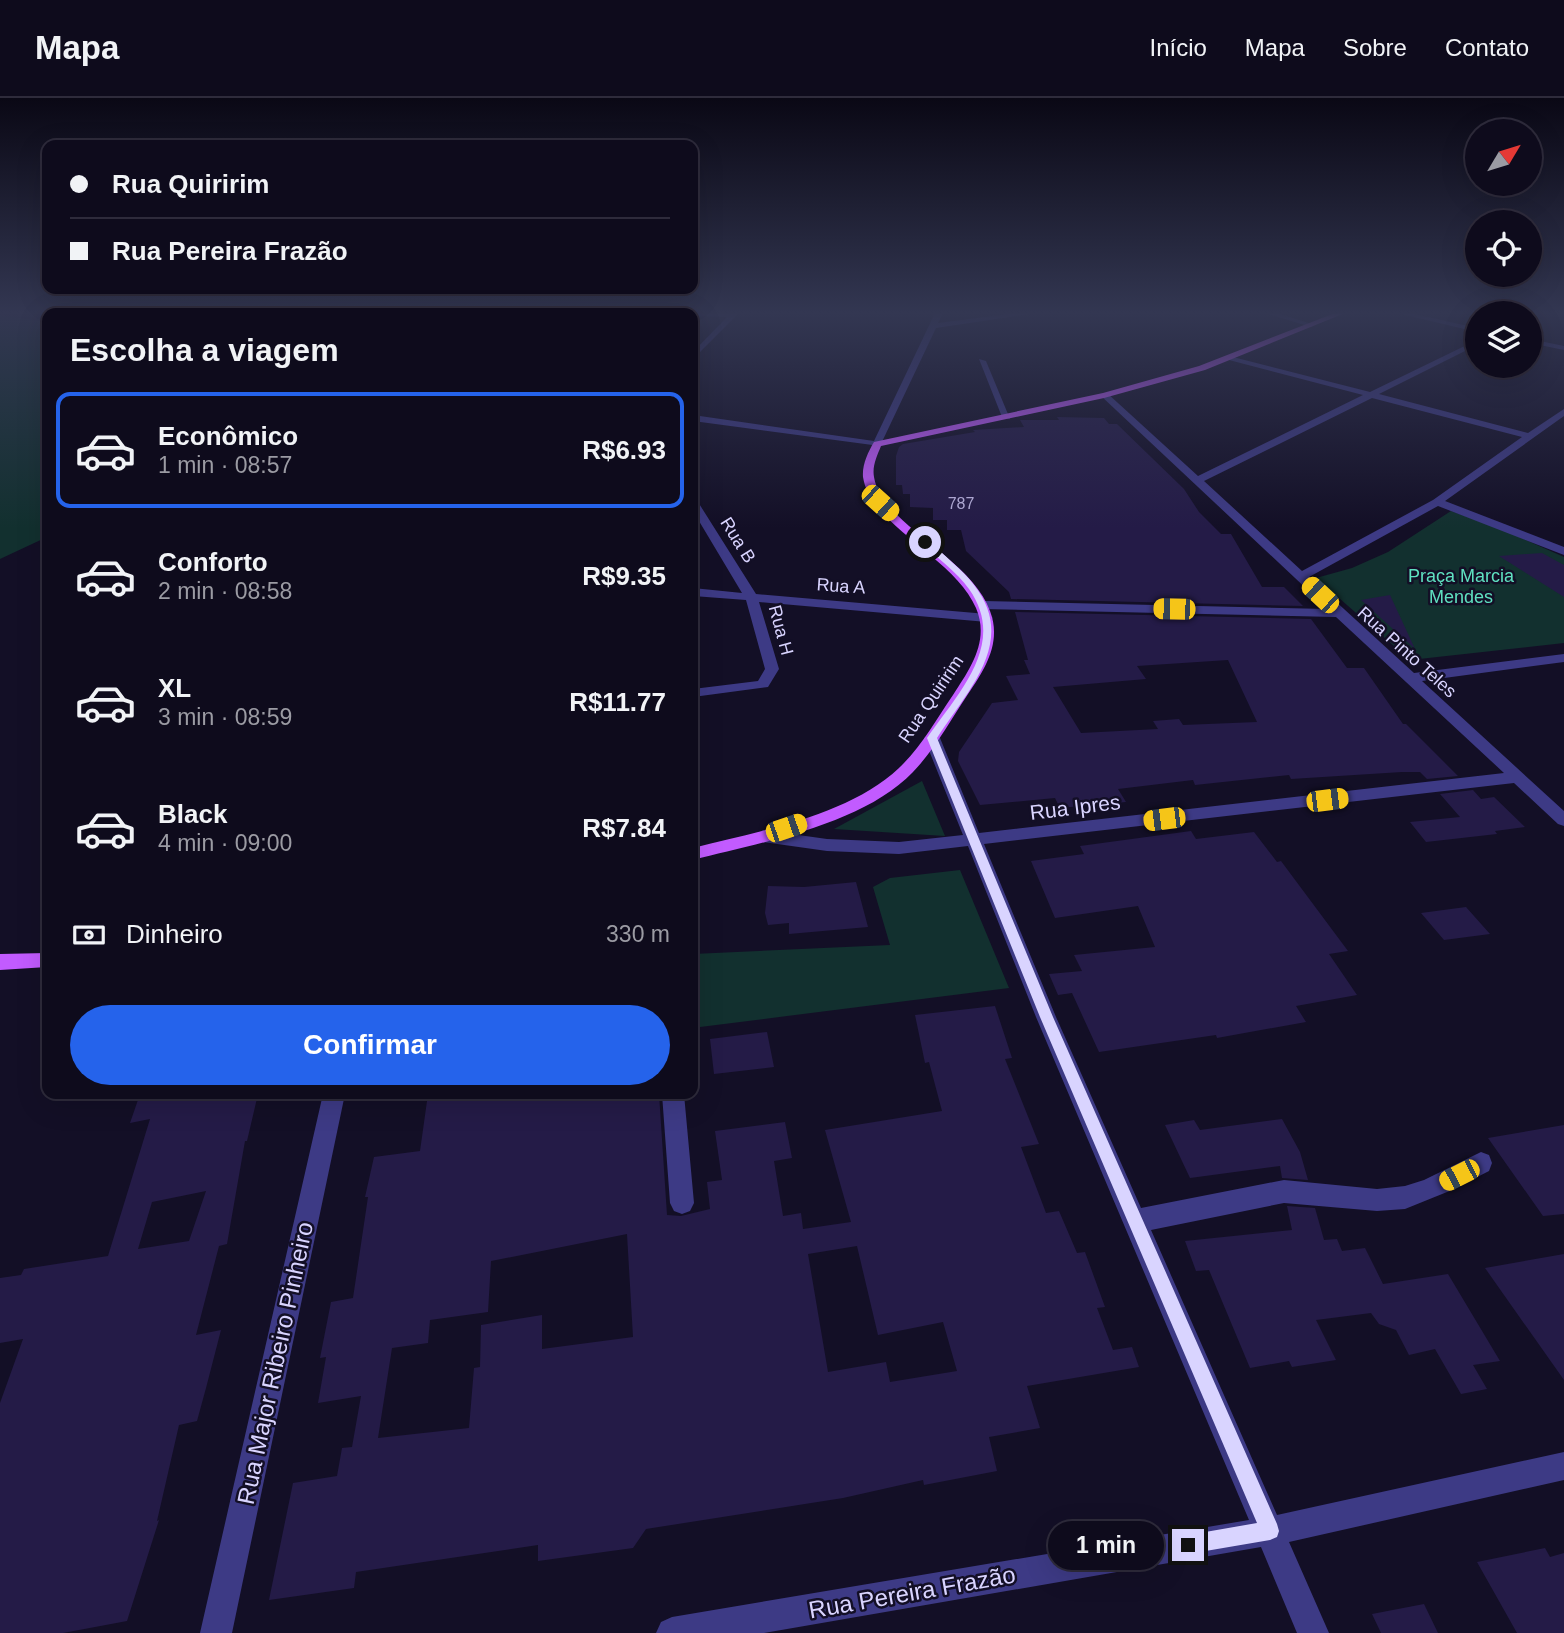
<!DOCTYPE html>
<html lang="pt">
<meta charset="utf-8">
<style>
body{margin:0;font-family:Helvetica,sans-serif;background:#171425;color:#f1f3f6;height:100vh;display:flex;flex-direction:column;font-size:26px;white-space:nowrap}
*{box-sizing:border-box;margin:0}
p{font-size:23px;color:#9b9ba3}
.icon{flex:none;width:38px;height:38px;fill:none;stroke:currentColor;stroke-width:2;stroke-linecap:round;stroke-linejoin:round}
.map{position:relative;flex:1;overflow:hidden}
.panel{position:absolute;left:42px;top:210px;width:656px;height:791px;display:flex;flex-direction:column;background:#0e0b1c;border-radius:14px;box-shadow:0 7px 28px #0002,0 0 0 2px #2e2b3b}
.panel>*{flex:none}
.top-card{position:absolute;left:42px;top:42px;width:656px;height:154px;border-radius:14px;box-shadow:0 7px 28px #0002,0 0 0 2px #2e2b3b;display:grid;align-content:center;height:154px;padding:0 28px;background:#0e0b1c}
.needle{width:46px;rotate:52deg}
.controls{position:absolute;left:1465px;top:21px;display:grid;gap:14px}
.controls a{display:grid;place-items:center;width:77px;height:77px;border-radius:50%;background:#0e0b1c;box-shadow:0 7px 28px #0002,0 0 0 2px #2e2b3b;font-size:35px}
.end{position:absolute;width:32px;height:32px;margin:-16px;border:9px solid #d9d4ff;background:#111;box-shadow:0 0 0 4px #111}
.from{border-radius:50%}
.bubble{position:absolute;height:49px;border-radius:24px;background:#0e0b1c;box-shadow:0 7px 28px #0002,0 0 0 2px #2e2b3b;font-size:23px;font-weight:700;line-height:49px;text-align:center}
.car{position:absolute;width:21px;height:42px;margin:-21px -10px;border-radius:9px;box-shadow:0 0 5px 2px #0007;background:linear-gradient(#f5c518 24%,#345 0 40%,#f5c518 0 76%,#345 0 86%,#f5c518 0)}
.top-card b{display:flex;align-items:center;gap:24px;height:66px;font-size:26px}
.top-card b+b{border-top:2px solid #2e2b3b}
.top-card i{width:18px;height:18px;background:#f1f3f6}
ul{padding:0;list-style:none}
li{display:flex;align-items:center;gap:21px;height:116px;margin:0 14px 10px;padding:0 14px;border:4px solid transparent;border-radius:14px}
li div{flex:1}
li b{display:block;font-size:26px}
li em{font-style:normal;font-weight:700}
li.active{border-color:#2563eb}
li>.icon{width:63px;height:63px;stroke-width:1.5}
h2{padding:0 28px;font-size:32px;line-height:84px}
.pay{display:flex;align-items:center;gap:18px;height:77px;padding:0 28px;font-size:26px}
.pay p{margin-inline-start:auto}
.button{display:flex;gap:14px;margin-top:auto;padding:14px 28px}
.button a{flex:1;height:80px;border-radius:42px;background:#2563eb;color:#fff;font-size:28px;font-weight:700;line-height:80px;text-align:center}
header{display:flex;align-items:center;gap:42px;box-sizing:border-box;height:98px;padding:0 35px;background:#0e0b1c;border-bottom:2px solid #2e2b3b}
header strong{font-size:33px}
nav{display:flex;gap:38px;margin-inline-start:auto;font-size:24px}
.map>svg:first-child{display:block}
</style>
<header>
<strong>Mapa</strong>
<nav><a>Início</a><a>Mapa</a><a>Sobre</a><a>Contato</a></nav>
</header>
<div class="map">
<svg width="1564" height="1535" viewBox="0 0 1564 1535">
<rect width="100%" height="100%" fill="#130f26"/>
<!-- green -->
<path fill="#12302f" d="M0,217L47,224V439L0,461Z
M1451,413L1501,431L1564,459V545L1410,562L1316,480L1352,470L1388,454Z
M922,683L945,738L834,731Z
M960,772L1009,890L700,929L693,902V856L890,847L873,789L890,780Z"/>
<!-- building -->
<path fill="#241b47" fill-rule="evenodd" d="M1057,319L1104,320L1109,326H1117L1184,391L1199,414L1221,436H1231L1262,489H1284L1303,508L1011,501L1009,494L966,453L961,432H947V422H933V410L910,409V396H903L902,387H896V358L899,349L903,346L975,334L973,332L1024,329L1020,322H1059Z
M1542,455L1564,467V499L1499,458Z
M1390,497L1415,551L1361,502Z
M1015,514L1311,521L1347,570H1364L1403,626H1406L1458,678L1427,681L1420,674H1402L1291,681L1289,677L1195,687L1193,682L1118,691L1126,704L1060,710L1055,700L980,707L958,663L959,654L992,605L1018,602L1006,578L1030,576L1024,562H1028ZM1228,562L1257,624L1183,627L1179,621L1153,623L1158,631L1081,635L1053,589L1146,581L1137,568Z
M1473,692L1481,701L1494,699L1525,729L1495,733L1497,736L1426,744L1410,724L1460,719L1440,696Z
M1191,733L1196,741L1254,734L1277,764L1281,763L1348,853L1329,856L1357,897L1296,908L1306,924L1217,940L1216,937L1099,954L1072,895L1058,897L1049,876L1082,873L1074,857L1155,849L1138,808L1055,820L1031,763L1084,756L1080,748Z
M856,784L868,829L789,836V825L768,827L765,815L768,788L804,789Z
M1466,809L1490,836L1444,842L1421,815Z
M995,908L1012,960L1005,961L1039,1046L1021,1049L1046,1115L1059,1113L1077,1155L1085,1154L1105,1209L1097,1210L1113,1252L1132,1249L1139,1269L1027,1288L1040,1330L989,1339L997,1373L924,1387L923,1382L843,1400L646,1431L633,1450L538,1463V1447L356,1474L354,1490L269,1502L293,1385L337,1378L342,1350L352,1349L361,1298L318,1305L326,1259L320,1260L331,1204L353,1200L368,1099H365L374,1059L420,1053L428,996H455V1000L486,996H659L667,1117L681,1118L710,1111L707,1084L722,1082L715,1033L785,1024L792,1060L774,1063L783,1118L801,1115L803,1131L851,1124L825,1032L942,1013L929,964L925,965L915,917ZM627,1136L633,1239L542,1251V1217L481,1227L480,1269L474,1270L469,1330L378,1340L392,1250L428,1245L430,1222L488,1214L491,1163ZM857,1148L878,1237L943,1224L957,1273L890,1284L886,1264L828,1274L808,1156Z
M767,934L774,969L714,976L710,941Z
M140,996H258L247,1043H245L227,1146L219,1148L196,1237L221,1232L206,1290L197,1323L179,1327L157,1423L159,1422L127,1523L63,1535H0V1305L23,1241L0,1245V1180L21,1177L24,1171L108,1158L150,1021L130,1025ZM206,1093L189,1143L138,1151L152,1104Z
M1282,1021L1300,1054L1308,1082L1282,1080L1280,1068L1190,1080L1165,1027L1194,1022L1200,1032Z
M1564,1027V1116L1543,1118L1488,1040Z
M1287,1108L1315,1110L1324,1142L1337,1141L1342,1153L1365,1150L1383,1186L1448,1176L1500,1263L1473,1267L1487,1291L1461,1296L1435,1251L1409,1257L1396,1232L1379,1226L1371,1215L1316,1222L1336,1262L1292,1269L1289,1263L1250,1270L1209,1172L1196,1173L1185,1143L1292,1132Z
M1564,1156V1282L1485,1170Z
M1545,1450L1550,1459L1564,1455V1535H1517L1477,1464Z
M1424,1506L1438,1535H1381L1372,1516Z"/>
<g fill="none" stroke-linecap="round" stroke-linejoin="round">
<!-- minor -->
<path fill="#3d3a85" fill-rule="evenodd" d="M690,215H739L693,261V254L727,219L693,218Z
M935,215H943L938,225L1016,215H1036L936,230L880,348L693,323V317L874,343Z
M1265,215H1277L1315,227L1311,229Z
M1397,215H1410L1477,230V234Z
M1529,215H1539L1530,220Z
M1530,241L1564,248V252L1530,245Z
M1477,242V247L1379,296L1528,335L1564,311V318L1445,403L1564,449V457L1438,408L1309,479L1414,575L1564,556V564L1422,583L1564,713V728L1558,726L1514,685L984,746L1056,919L1141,1110L1284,1082L1377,1091L1405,1088L1424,1082L1481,1054L1489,1057L1492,1065L1489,1073L1452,1092L1405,1111L1377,1113L1284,1105L1151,1132L1277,1417L1564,1354V1382L1289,1444L1329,1535H1297L1261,1449L764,1535H656L661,1524L672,1519L1249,1422L1036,919L968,748L899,756L827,753L763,744L755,738L763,732L827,741L899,744L963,737L924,640L932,635L940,640L979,735L1504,675L1336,519L983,511L977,507L983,503L1328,511L1100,297L1107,295L1198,378L1363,297L1229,262V258L1370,294ZM1372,300L1522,339L1433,402L1302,473L1204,383Z
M979,261L986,263L1010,321L1002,319Z
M693,401L698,404L756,496L987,516L993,520L987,524L759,504L779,571L768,589L693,599V591L758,583L765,571L746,502L693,498V490L742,495L693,413Z
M323,996H345L232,1535H200Z
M662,996H684L694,1105L690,1113L682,1116L674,1113L670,1105Z"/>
<!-- major -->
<path fill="#c25bff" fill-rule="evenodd" d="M1335,215H1345L1205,272L1104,300L881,348C877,358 872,368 874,379C881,426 971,459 990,513C1002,544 985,571 968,596C950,623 935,651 913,674C862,727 762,744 693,762V750C759,733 848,718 899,670C921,649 936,622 953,597C970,571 990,543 976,510C955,460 870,427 863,379C862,367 868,354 874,344L1103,295L1199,268Z
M47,855V869L0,872V856Z"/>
</g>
<!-- sky -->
<linearGradient id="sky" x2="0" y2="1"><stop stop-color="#0a0815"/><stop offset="0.5" stop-color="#333752"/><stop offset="1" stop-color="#333752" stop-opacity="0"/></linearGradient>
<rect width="1564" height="430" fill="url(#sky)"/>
<!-- route -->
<path fill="#d9d4ff" d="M922,442H928C943,457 962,471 974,487C1018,543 968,592 937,640L1053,919L1277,1426L1279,1433L1277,1439L1270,1442L1188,1456L1181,1453L1179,1447L1181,1440L1188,1437L1257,1425L1040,919L927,640C958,595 1008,546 969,491C957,474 937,460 922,445Z"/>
<g text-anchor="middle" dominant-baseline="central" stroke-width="5" stroke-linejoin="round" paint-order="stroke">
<!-- far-number labels -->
<g font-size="16" fill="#aca6d1">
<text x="961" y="405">787</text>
</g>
<!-- far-street labels -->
<g font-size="18" fill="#d9d4ff" stroke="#130f26">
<text transform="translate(738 442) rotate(58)">Rua B</text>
<text transform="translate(841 488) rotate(4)">Rua A</text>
<text transform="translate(781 532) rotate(75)">Rua H</text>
<text transform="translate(1407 554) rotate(42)">Rua Pinto Teles</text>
<text transform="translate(931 601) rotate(-56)">Rua Quiririm</text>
</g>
<!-- far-park labels -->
<g font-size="18" fill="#5fe0c0" stroke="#130f26">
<text x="1461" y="478">Praça Marcia<tspan x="1461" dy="21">Mendes</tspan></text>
</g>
<!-- street labels -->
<g font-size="21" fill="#d9d4ff" stroke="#130f26">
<text transform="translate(1075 709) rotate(-7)">Rua Ipres</text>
</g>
<!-- near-street labels -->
<g font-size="24" fill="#d9d4ff" stroke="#130f26">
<text transform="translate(275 1265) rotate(-78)">Rua Major Ribeiro Pinheiro</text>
<text transform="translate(912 1494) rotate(-10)">Rua Pereira Frazão</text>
</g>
</g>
</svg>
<div class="controls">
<a><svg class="needle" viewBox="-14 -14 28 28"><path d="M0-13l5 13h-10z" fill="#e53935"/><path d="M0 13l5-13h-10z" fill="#9b9ba3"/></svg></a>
<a><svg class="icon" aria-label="locate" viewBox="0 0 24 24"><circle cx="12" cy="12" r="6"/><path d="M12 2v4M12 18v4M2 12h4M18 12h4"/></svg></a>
<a><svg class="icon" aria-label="layers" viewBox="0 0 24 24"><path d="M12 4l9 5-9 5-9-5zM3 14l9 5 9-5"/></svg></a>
</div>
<i class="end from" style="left:925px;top:444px"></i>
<i class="end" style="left:1188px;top:1447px"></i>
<div class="bubble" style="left:1048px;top:1423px;width:116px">1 min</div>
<i class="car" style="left:880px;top:405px;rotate:132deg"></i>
<i class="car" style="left:1320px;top:497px;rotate:313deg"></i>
<i class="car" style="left:1174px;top:511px;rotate:271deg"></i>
<i class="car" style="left:1327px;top:702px;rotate:83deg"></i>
<i class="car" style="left:1164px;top:721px;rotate:263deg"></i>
<i class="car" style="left:786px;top:730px;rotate:71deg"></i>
<i class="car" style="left:1459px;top:1077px;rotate:243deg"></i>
<div class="top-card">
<b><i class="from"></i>Rua Quiririm</b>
<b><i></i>Rua Pereira Frazão</b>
</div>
<section class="panel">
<h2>Escolha a viagem</h2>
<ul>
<li class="active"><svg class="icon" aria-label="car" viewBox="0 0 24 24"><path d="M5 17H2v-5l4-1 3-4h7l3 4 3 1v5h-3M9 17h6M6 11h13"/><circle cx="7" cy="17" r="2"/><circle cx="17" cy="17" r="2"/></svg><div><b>Econômico</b><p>1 min · 08:57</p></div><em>R$6.93</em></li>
<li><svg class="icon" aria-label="car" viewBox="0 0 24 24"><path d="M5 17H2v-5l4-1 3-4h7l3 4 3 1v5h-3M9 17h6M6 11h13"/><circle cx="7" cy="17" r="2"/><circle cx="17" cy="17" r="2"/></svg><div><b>Conforto</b><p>2 min · 08:58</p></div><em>R$9.35</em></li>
<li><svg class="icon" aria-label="car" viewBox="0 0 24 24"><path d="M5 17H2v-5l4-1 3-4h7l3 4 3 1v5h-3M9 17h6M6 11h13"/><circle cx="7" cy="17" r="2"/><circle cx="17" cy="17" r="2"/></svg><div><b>XL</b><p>3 min · 08:59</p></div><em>R$11.77</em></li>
<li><svg class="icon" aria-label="car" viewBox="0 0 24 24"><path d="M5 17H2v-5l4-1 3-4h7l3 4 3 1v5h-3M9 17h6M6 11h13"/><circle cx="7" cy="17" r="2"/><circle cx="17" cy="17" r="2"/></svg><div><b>Black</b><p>4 min · 09:00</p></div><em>R$7.84</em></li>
</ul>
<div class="pay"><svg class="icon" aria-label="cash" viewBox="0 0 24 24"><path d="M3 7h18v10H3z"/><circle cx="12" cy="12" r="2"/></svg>Dinheiro<p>330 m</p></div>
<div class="button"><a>Confirmar</a></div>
</section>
</div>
